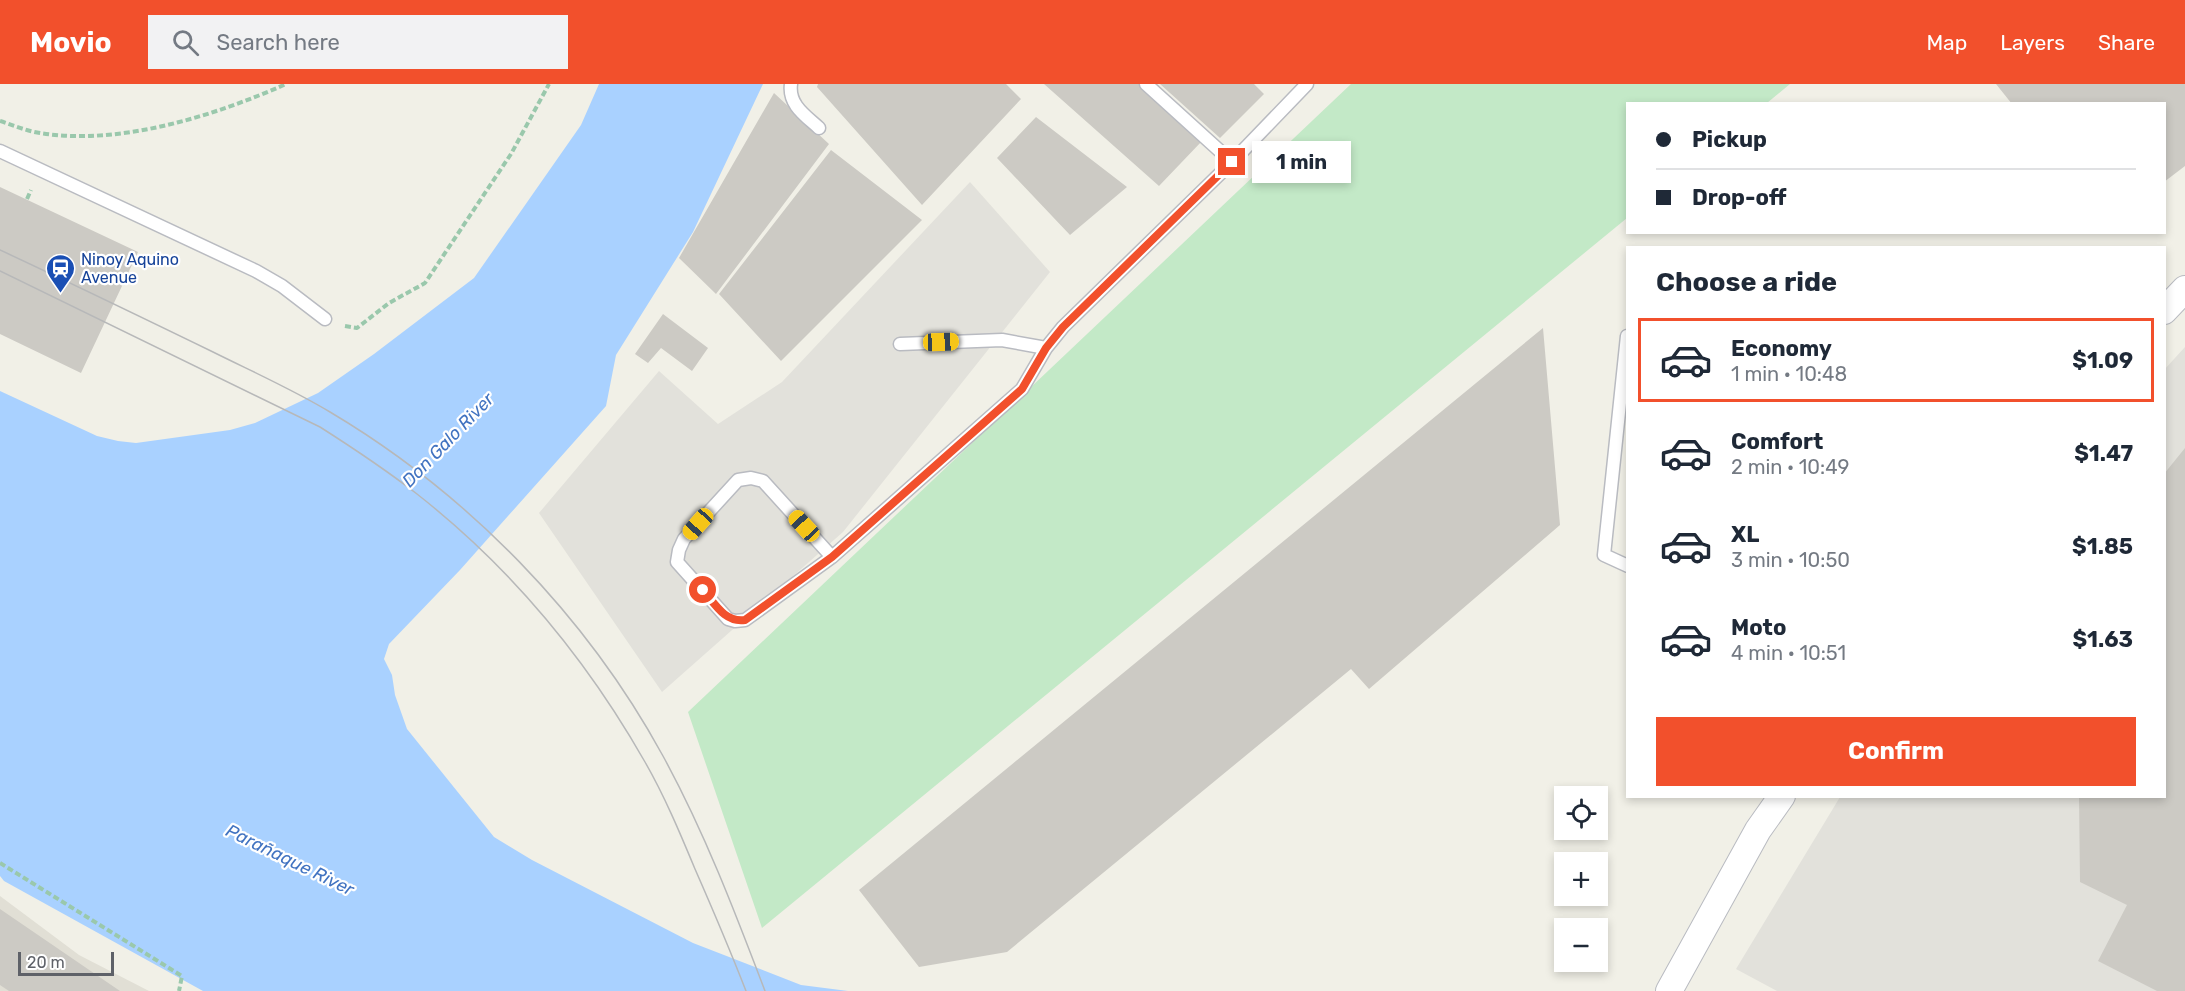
<!DOCTYPE html>
<meta charset="utf-8">
<style>
body{margin:0;font-family:Rubik,sans-serif;background:#f2f2f3;color:#1f2937;height:100vh;display:flex;flex-direction:column;font-size:22px;white-space:nowrap}
*{box-sizing:border-box;margin:0}
p{font-size:20px;color:#747a83}
.icon{flex:none;width:33px;height:33px;fill:none;stroke:currentColor;stroke-width:2;stroke-linecap:round;stroke-linejoin:round}
.map{position:relative;flex:1;overflow:hidden}
.sheet{position:absolute;left:1626px;top:162px;width:540px;height:552px;display:flex;flex-direction:column;background:#fff;border-radius:0px;box-shadow:0 3px 9px #0003}
.sheet>*{flex:none}
.guide{position:absolute;left:1626px;top:18px;width:540px;height:132px;border-radius:0px;box-shadow:0 3px 9px #0003;display:grid;align-content:center;height:132px;padding:0 30px;background:#fff}
.controls{position:absolute;left:1554px;top:702px;display:grid;gap:12px}
.controls a{display:grid;place-items:center;width:54px;height:54px;border-radius:0px;background:#fff;box-shadow:0 3px 9px #0003;font-size:30px}
.scale{position:absolute;left:18px;bottom:15px;width:96px;box-sizing:border-box;padding-left:6px;border:3px solid #5e6168;border-top:0;font-size:16px;line-height:21px;white-space:nowrap;color:#5e6168;-webkit-text-stroke:4px #fff;paint-order:stroke}
.end{position:absolute;width:27px;height:27px;margin:-14px;border:8px solid #f2502c;background:#fff;box-shadow:0 0 0 3px #fff}
.from{border-radius:50%}
.bubble{position:absolute;height:42px;border-radius:0px;background:#fff;box-shadow:0 3px 9px #0003;font-size:20px;font-weight:700;line-height:42px;text-align:center}
.car{position:absolute;width:18px;height:36px;margin:-18px -9px;border-radius:8px;box-shadow:0 0 4px 2px #0007;background:linear-gradient(#f5c518 24%,#345 0 40%,#f5c518 0 76%,#345 0 86%,#f5c518 0)}
.guide b{display:flex;align-items:center;gap:21px;height:57px;font-size:22px}
.guide b+b{border-top:2px solid #e0e1e3}
.guide i{width:15px;height:15px;background:#1f2937}
ul{padding:0;list-style:none}
li{display:flex;align-items:center;gap:18px;height:84px;margin:0 12px 9px;padding:0 18px;border:3px solid transparent;border-radius:0px}
li div{flex:1}
li b{display:block;font-size:22px}
li em{font-style:normal;font-weight:700}
li.on{border-color:#f2502c}
li>.icon{width:54px;height:54px;stroke-width:1.5}
h2{padding:0 30px;font-size:27px;line-height:72px}
.action{display:flex;gap:12px;margin-top:auto;padding:12px 30px}
.action a{flex:1;height:69px;border-radius:0px;background:#f2502c;color:#fff;font-size:24px;font-weight:700;line-height:69px;text-align:center}
header{display:flex;align-items:center;gap:36px;box-sizing:border-box;height:84px;padding:0 30px;background:#f2502c;color:#fff}
header strong{font-size:28px}
nav{display:flex;gap:33px;margin-inline-start:auto;font-size:21px}
.search{width:420px;height:54px;background:#f2f2f3;display:flex;align-items:center;gap:15px;box-sizing:border-box;padding:0 21px;border-radius:0px;color:#747a83;font-size:22px}
.map>svg:first-child{display:block}
</style>
<header>
<strong>Movio</strong>
<div class="search"><svg class="icon" aria-label="search" viewBox="0 0 24 24"><circle cx="10" cy="10" r="6"/><path d="M15 15l6 6"/></svg>Search here</div>
<nav><a>Map</a><a>Layers</a><a>Share</a></nav>
</header>
<div class="map">
<svg width="2185" height="907" viewBox="0 0 2185 907">
<rect width="100%" height="100%" fill="#f1f0e7"/>
<!-- industrial -->
<path fill="#e2e1db" d="M970,98L1050,188L843,448L662,608L539,429L659,287L718,340L782,298Z
M2185,263V907H1777L1736,885L1840,713L2164,712V286Z"/>
<!-- education -->
<path fill="#e1dfd5" d="M0,812L79,871L149,907H0Z"/>
<!-- green -->
<path fill="#c3e9c7" d="M1351,0H1790L1767,19L1628,20L1627,134L762,844L688,628Z"/>
<!-- water -->
<path fill="#a9d1ff" d="M599,0H763L693,148L616,271L606,322L460,486L389,560L384,575L392,591L395,611L407,645L494,753L532,776L693,859L801,901L848,907H203L4,797L0,792V307L97,352L118,357L136,359L230,346L255,339L318,309L374,270L474,194L581,41Z"/>
<!-- building -->
<path fill="#cccac4" d="M818,0H1006L1021,15L922,121L817,3Z
M1044,0H1139L1202,57L1159,102Z
M1160,0H1254L1264,10L1220,54Z
M1996,0H2185V82L2164,98V20H2012Z
M774,9L829,60L716,210L679,174Z
M1036,33L1127,103L1070,151L997,74Z
M831,66L922,136L781,277L719,210Z
M0,103L138,168L81,289L0,250Z
M663,230L708,264L692,287L661,264L648,279L635,270Z
M1543,244L1560,441L1369,605L1351,585L1007,868L919,883L859,806Z
M2185,364V907H2157L2098,877L2127,821L2080,798L2079,712H2164V390Z
M0,825L120,907H9L0,901Z"/>
<g fill="none" stroke-linecap="round" stroke-linejoin="round">
<defs>
<path id="lane" d="M791,0C788,21 806,32 819,44
M1146,0L1232,78
M0,67L256,187L282,202L325,235
M1627,252L1604,471L1628,482
M900,260L1002,256L1046,264
M832,473L763,397L751,394L738,396L684,455L679,466L677,478L728,535L735,537L745,536L832,473L1022,305L1046,264L1063,243L1232,78L1307,0"/>
<path id="street" d="M2164,227L2185,205
M1669,907L1758,746L1782,712"/>
</defs>
<!-- lane casing -->
<use href="#lane" stroke="#b9bbc1" stroke-width="15"/>
<!-- street casing -->
<use href="#street" stroke="#b9bbc1" stroke-width="28"/>
<!-- path -->
<path stroke="#9ac8ac" stroke-width="4" stroke-dasharray="6 3" stroke-linecap="butt" d="M0,37C13,41 26,47 40,49C119,62 214,32 286,0
M27,115L31,106
M345,242L357,244L389,219L425,199L511,70L549,0
M0,779L182,892L179,907"/>
<!-- lane -->
<use href="#lane" stroke="#fff" stroke-width="12"/>
<!-- street -->
<use href="#street" stroke="#fff" stroke-width="26"/>
<!-- tram -->
<path stroke="#b7b8b9" stroke-width="1.5" d="M0,166C71,199 141,233 211,267C251,287 292,305 330,328C468,410 586,531 663,672C704,747 735,828 765,907
M0,187L320,343C353,364 386,386 417,410C510,483 587,576 645,678C665,713 680,749 695,785C713,826 730,866 746,907"/>
</g>
<g fill="none" stroke-linecap="round" stroke-linejoin="round">
<!-- route -->
<path stroke="#f2502c" stroke-width="8" d="M703,506C715,520 725,539 745,536L832,473L1022,305L1046,264L1063,243L1232,78"/>
</g>
<!-- icons -->
<defs>
<symbol id="station-pin" viewBox="-11 -11 22 30"><path d="M0 17L-7.5 6A9.5 9.5 0 1 1 7.5 6Z" fill="#1a4fb4" stroke="#fff"/><path d="M-3-6H3Q5-6 5-4V2Q5 4 3 4L4.5 6H3L1.5 4h-3L-3 6H-4.5L-3 4Q-5 4-5 2V-4Q-5-6-3-6ZM-3.5-4v3h7v-3ZM-3.5 1v1.5H-2V1ZM2 1v1.5H3.5V1Z" fill="#fff"/></symbol>
</defs>
<g fill-rule="evenodd">
<use href="#station-pin" x="44" y="168" width="33" height="45"/>
</g>
<g text-anchor="middle" dominant-baseline="central" stroke-width="4.5" stroke-linejoin="round" paint-order="stroke">
<!-- transit labels -->
<g font-size="16" fill="#164399" stroke="#fff" text-anchor="start">
<text x="81" y="175">Ninoy Aquino<tspan x="81" dy="18">Avenue</tspan></text>
</g>
<!-- water labels -->
<g font-size="18" font-style="italic" fill="#4173c1" stroke="#fff">
<text transform="translate(448 356) rotate(-46)">Don Galo River</text>
<text transform="translate(290 776) rotate(26)">Parañaque River</text>
</g>
</g>
</svg>
<div class="controls">
<a><svg class="icon" aria-label="locate" viewBox="0 0 24 24"><circle cx="12" cy="12" r="6"/><path d="M12 2v4M12 18v4M2 12h4M18 12h4"/></svg></a>
<a>+</a>
<a>−</a>
</div>
<div class="scale">20 m</div>
<i class="end from" style="left:703px;top:506px"></i>
<i class="end" style="left:1232px;top:78px"></i>
<div class="bubble" style="left:1252px;top:57px;width:99px">1 min</div>
<i class="car" style="left:941px;top:258px;rotate:88deg"></i>
<i class="car" style="left:698px;top:440px;rotate:222deg"></i>
<i class="car" style="left:804px;top:442px;rotate:317deg"></i>
<div class="guide">
<b><i class="from"></i>Pickup</b>
<b><i></i>Drop-off</b>
</div>
<section class="sheet">
<h2>Choose a ride</h2>
<ul>
<li class="on"><svg class="icon" aria-label="car" viewBox="0 0 24 24"><path d="M5 17H2v-5l4-1 3-4h7l3 4 3 1v5h-3M9 17h6M6 11h13"/><circle cx="7" cy="17" r="2"/><circle cx="17" cy="17" r="2"/></svg><div><b>Economy</b><p>1 min · 10:48</p></div><em>$1.09</em></li>
<li><svg class="icon" aria-label="car" viewBox="0 0 24 24"><path d="M5 17H2v-5l4-1 3-4h7l3 4 3 1v5h-3M9 17h6M6 11h13"/><circle cx="7" cy="17" r="2"/><circle cx="17" cy="17" r="2"/></svg><div><b>Comfort</b><p>2 min · 10:49</p></div><em>$1.47</em></li>
<li><svg class="icon" aria-label="car" viewBox="0 0 24 24"><path d="M5 17H2v-5l4-1 3-4h7l3 4 3 1v5h-3M9 17h6M6 11h13"/><circle cx="7" cy="17" r="2"/><circle cx="17" cy="17" r="2"/></svg><div><b>XL</b><p>3 min · 10:50</p></div><em>$1.85</em></li>
<li><svg class="icon" aria-label="car" viewBox="0 0 24 24"><path d="M5 17H2v-5l4-1 3-4h7l3 4 3 1v5h-3M9 17h6M6 11h13"/><circle cx="7" cy="17" r="2"/><circle cx="17" cy="17" r="2"/></svg><div><b>Moto</b><p>4 min · 10:51</p></div><em>$1.63</em></li>
</ul>
<div class="action"><a>Confirm</a></div>
</section>
</div>
